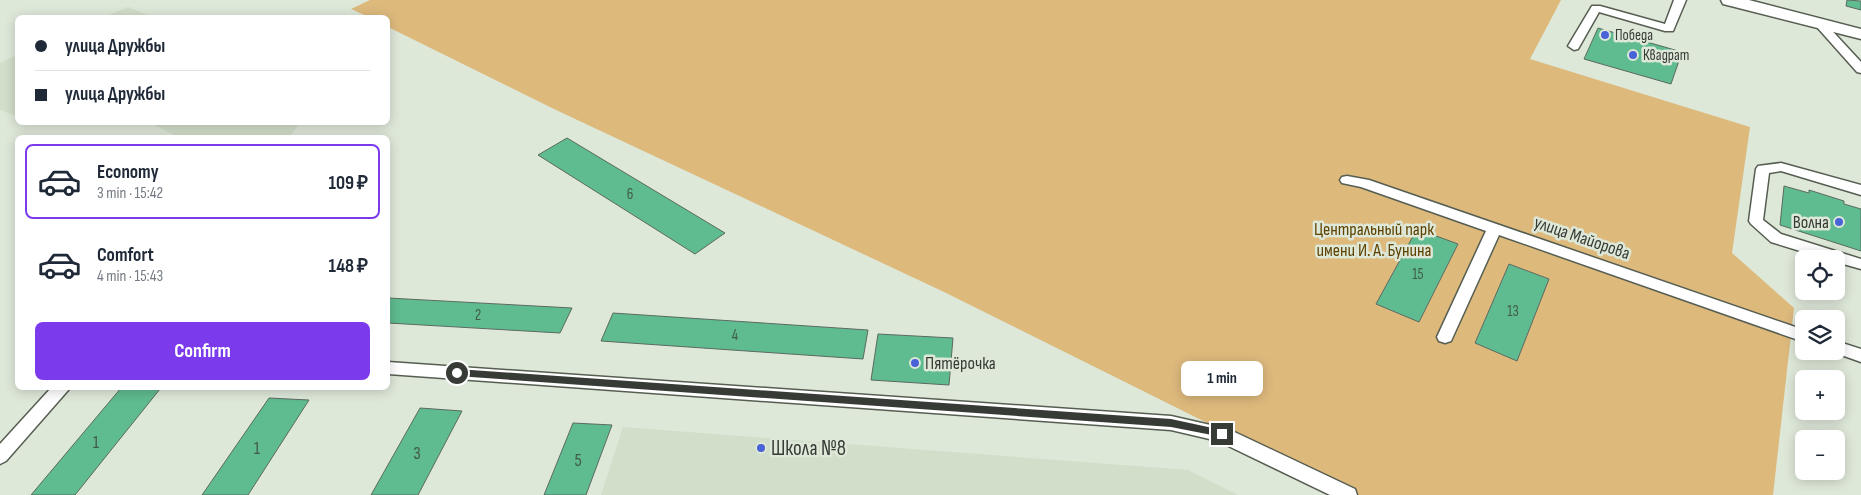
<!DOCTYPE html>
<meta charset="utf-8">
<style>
body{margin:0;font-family:"Sofia Sans Condensed",sans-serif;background:#f2f2f3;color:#1f2937;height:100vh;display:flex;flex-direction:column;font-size:19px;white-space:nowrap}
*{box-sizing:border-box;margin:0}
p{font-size:16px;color:#747a83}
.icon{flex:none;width:28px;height:28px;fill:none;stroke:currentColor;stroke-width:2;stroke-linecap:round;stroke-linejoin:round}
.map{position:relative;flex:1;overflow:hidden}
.drawer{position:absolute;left:15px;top:135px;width:375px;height:255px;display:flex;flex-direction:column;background:#fff;border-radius:8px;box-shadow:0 2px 12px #0003}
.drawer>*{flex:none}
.hud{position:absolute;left:15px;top:15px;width:375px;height:110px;border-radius:8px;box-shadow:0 2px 12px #0003;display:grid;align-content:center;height:110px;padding:0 20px;background:#fff}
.tools{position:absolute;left:1795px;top:250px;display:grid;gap:10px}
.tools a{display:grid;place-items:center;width:50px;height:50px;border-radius:8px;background:#fff;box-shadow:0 2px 12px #0003;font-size:25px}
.end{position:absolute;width:22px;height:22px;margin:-11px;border:6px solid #373b35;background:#fff;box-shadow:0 0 0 2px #fff}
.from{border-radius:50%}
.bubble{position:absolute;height:35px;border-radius:8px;background:#fff;box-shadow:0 2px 12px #0003;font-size:16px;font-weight:700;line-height:35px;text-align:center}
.hud b{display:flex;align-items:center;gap:18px;height:48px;font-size:19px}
.hud b+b{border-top:1px solid #e0e1e3}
.hud i{width:12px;height:12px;background:#1f2937}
ul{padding:9px 0 0;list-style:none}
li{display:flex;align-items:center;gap:15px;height:75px;margin:0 10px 8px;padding:0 10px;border:2px solid transparent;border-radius:8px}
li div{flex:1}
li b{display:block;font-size:19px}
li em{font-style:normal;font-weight:700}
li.on{border-color:#7c3aed}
li>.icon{width:45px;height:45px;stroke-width:1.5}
.action{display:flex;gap:10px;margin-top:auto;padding:10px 20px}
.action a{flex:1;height:58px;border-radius:8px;background:#7c3aed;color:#fff;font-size:20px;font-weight:700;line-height:58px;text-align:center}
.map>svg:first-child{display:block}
</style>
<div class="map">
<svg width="1861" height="495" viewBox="0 0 1861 495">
<rect width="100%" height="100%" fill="#dee8d9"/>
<!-- built -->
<path fill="#d1dec9" d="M128,7L153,17H104Z
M17,55L18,115L16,116L0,110V63Z
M150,123L300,122V123L289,137L180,138Z
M623,427L1188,470L1238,495H601Z"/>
<!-- green -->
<path fill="#ddb97c" d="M370,0H1561L1530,59L1750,127L1732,253L1794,308L1773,495H1352L942,291L556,110L388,27V18L369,17L351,9Z"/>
<!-- building -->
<path fill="#5fbb90" stroke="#5b6a62" d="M1847,0L1861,1V10L1846,6Z
M1598,28L1682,52L1671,84L1584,59Z
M567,138L725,233L695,254L538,155Z
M1784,186L1809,193V190L1844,201V204L1861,209V251L1780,225Z
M1417,229L1458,244L1419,322L1376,304Z
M1509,264L1549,279L1517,361L1475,343Z
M388,298L572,308L560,333L388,323Z
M613,313L868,330L863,359L601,341Z
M878,334L953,338L949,385L871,380Z
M121,388L160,389L75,495H31Z
M269,398L309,400L248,495H202Z
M420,408L462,411L418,495H371Z
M573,423L612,425L586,495H544Z"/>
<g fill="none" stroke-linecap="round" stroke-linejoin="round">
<defs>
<path id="minor" d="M1674,0H1686L1673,31H1665L1599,12L1578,49L1574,50L1568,46L1592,6H1600L1665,24Z
M1820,21L1824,22L1861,62V73L1857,72L1816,26L1814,24L1816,22Z
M1781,163L1861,185V195L1781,171L1769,173L1763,220L1781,234L1861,259V269L1836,262V259H1826L1771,242L1751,224L1749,221L1756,169L1758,166Z
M1347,176L1369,180L1804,330V342L1499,235L1451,341L1445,343L1439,341L1437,337L1486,231L1361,187L1342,183L1340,180L1342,177Z
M1836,341L1861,349V362L1830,351H1836Z
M388,362L1171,416L1228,429L1355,489L1357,495H1330L1218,441L1171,430L388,374Z
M51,388H70L6,461L0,464V444Z"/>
<path id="primary" d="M1721,0H1749L1861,29V39L1723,4Z"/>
</defs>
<!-- minor casing -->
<use href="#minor" stroke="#565e52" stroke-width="3"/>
<!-- primary casing -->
<use href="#primary" stroke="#565e52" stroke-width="3"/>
<!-- minor -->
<use href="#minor" fill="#fff" fill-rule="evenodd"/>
<!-- primary -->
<use href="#primary" fill="#fff" fill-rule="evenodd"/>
</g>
<!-- route -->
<path fill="#373b35" d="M457,369L1171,419L1222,430L1226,434L1222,437L1171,427L457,376L452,373Z"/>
<!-- markers -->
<g fill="#4763d6" stroke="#dee8d9" stroke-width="2">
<circle cx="1605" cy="35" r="5"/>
<circle cx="1633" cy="55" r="5"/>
<circle cx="1839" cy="222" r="5"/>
<circle cx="915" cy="363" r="5"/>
<circle cx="761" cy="448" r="5"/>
</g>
<g text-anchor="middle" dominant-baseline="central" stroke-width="5" stroke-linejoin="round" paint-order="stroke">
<!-- far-poi labels -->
<g font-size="15" fill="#373b35" stroke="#dee8d9" text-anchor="start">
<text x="1615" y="35">Победа</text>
<text x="1643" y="55">Квадрат</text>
</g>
<!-- number labels -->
<g font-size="15" fill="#415b4c">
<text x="630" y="194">6</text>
<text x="1418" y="274">15</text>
<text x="1513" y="311">13</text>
<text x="478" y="315">2</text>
<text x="735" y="335">4</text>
</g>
<!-- poi labels -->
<g font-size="18" fill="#373b35" stroke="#dee8d9" text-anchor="end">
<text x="1829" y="222">Волна</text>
<text x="925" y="363" text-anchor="start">Пятёрочка</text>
</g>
<!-- park labels -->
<g font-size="18" fill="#5f4200" stroke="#dee8d9">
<text x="1374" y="229">Центральный парк<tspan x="1374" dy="21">имени И. А. Бунина</tspan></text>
</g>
<!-- street labels -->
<g font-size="18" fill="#373b35" stroke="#dee8d9">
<text transform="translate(1582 238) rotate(19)">улица Майорова</text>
</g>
<!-- near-number labels -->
<g font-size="18" fill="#415b4c">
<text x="96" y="442">1</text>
<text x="257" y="448">1</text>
<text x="417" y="453">3</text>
<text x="578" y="460">5</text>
</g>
<!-- near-poi labels -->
<g font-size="21" fill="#373b35" stroke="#dee8d9" text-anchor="start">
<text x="771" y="448">Школа №8</text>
</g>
</g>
</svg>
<div class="tools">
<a><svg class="icon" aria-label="locate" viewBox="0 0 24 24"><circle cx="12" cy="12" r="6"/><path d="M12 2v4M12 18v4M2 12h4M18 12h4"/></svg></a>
<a><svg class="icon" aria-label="layers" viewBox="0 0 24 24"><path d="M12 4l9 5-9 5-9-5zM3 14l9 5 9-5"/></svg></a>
<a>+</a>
<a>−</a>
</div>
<i class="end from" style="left:457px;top:373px"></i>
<i class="end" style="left:1222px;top:434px"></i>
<div class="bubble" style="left:1181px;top:361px;width:82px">1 min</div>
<div class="hud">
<b><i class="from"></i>улица Дружбы</b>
<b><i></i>улица Дружбы</b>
</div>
<section class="drawer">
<ul>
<li class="on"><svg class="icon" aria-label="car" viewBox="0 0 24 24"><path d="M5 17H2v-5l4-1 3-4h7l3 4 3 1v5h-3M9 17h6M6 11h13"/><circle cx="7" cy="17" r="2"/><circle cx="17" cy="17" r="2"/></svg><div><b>Economy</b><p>3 min · 15:42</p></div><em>109 ₽</em></li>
<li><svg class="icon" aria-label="car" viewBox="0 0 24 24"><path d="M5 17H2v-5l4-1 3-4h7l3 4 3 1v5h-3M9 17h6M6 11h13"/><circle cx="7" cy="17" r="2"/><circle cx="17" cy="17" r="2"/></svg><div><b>Comfort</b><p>4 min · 15:43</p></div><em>148 ₽</em></li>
</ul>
<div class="action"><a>Confirm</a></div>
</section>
</div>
